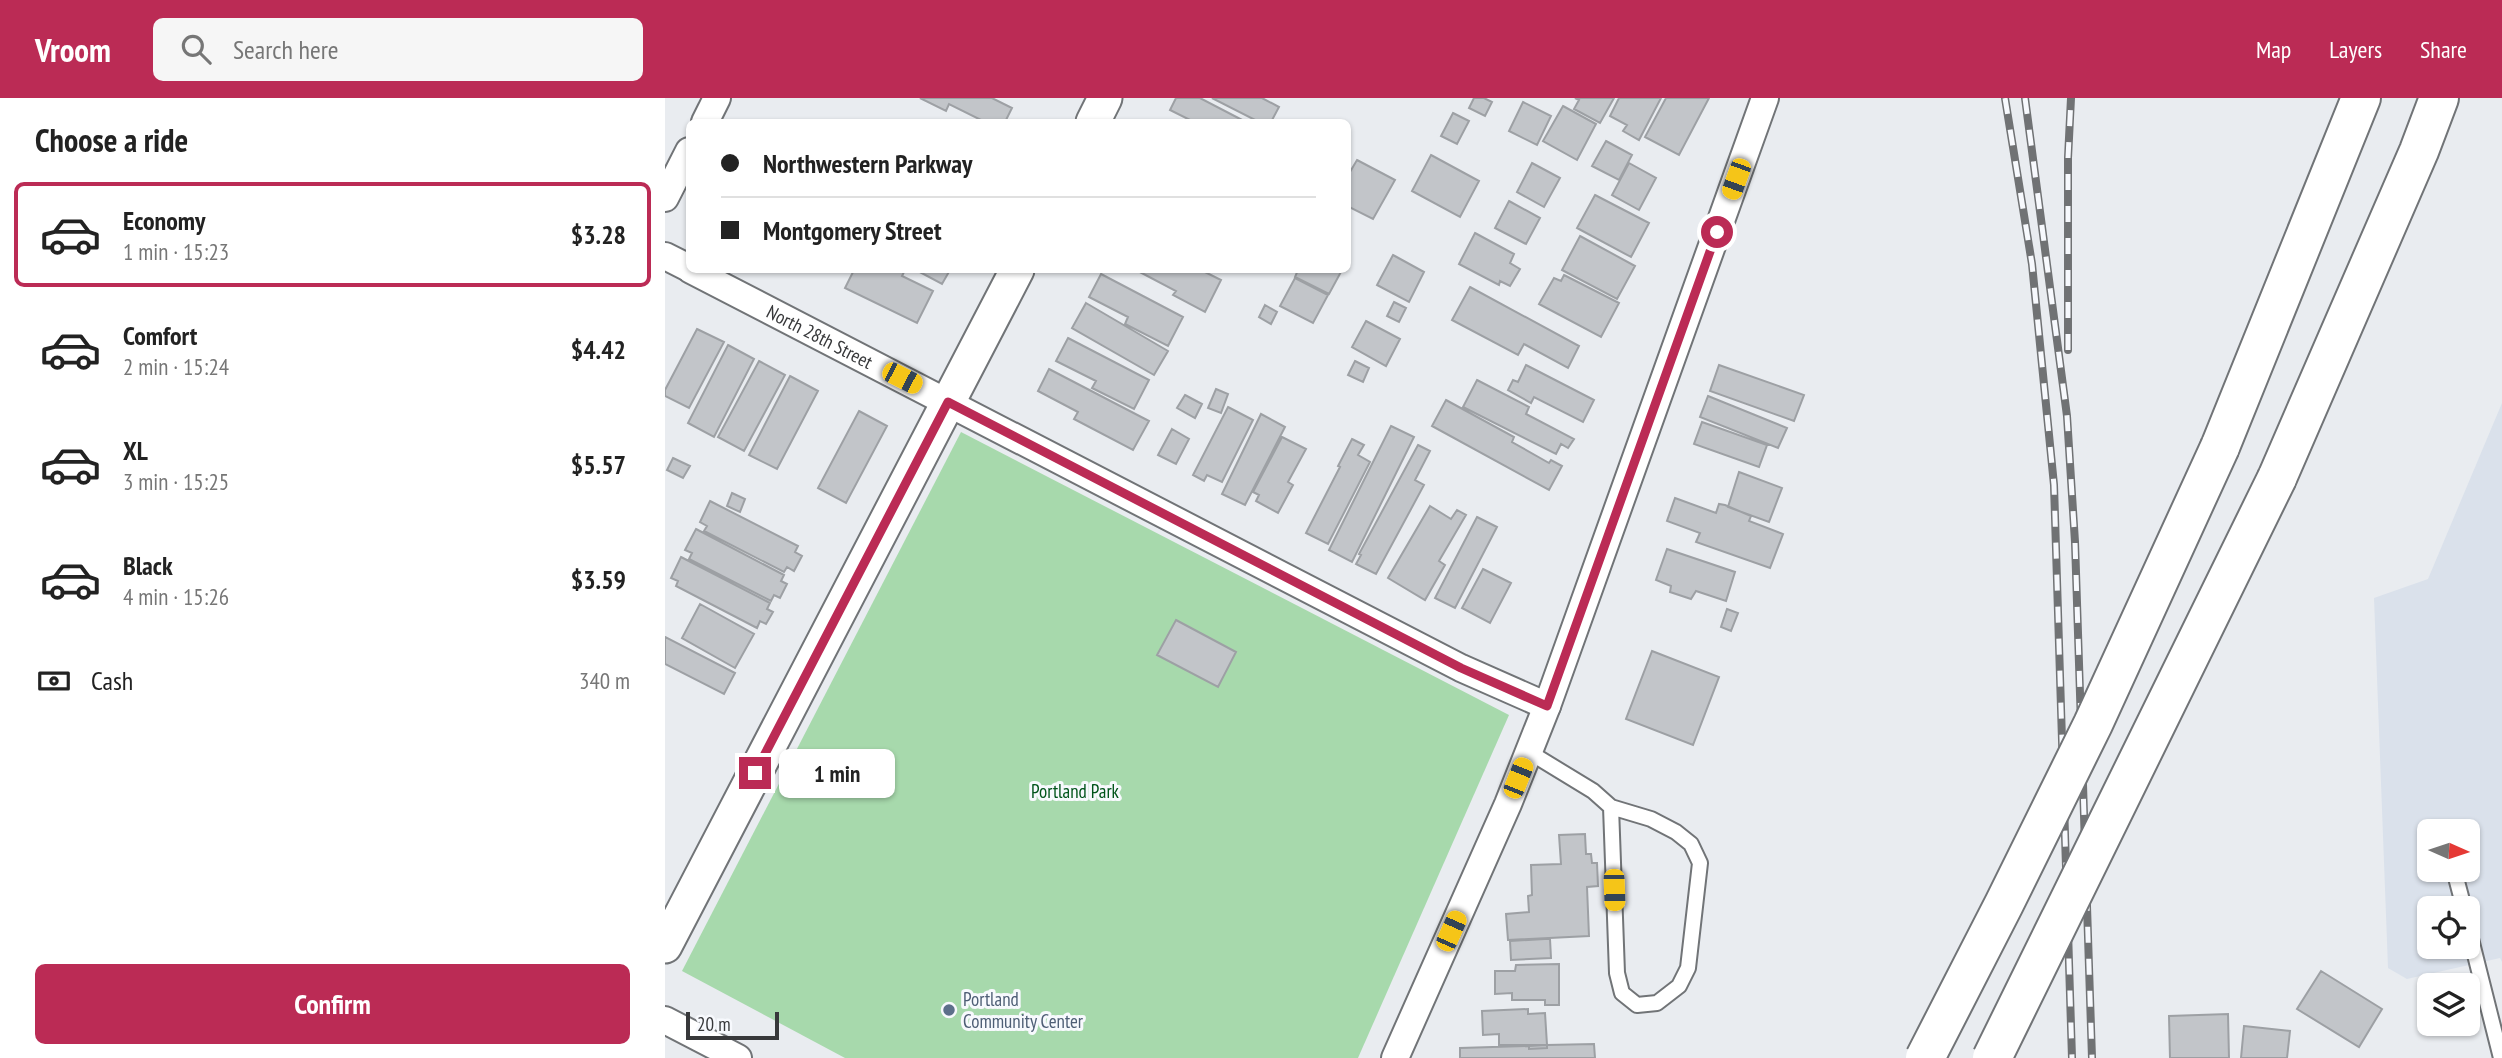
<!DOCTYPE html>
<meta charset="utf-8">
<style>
body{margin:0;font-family:"PT Sans Narrow",sans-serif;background:#f6f6f6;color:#222;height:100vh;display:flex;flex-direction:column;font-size:26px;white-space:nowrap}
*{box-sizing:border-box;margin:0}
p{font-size:23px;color:#767676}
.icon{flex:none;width:38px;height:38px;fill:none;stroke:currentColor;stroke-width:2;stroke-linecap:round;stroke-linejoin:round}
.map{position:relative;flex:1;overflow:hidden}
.side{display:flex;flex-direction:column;background:#fff;width:665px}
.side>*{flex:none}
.hud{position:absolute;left:21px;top:21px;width:665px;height:154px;border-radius:10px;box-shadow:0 2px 5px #0004;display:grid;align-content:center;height:154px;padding:0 35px;background:#fff}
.needle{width:46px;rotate:93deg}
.fabs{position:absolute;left:1752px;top:721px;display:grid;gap:14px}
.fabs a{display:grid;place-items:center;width:63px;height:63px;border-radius:10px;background:#fff;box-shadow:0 2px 5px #0004;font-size:35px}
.scale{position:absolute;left:21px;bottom:18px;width:93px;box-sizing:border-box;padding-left:7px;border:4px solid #37383a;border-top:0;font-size:19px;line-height:24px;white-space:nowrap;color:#37383a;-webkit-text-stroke:5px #f7f9fd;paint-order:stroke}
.end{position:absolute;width:32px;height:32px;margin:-16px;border:9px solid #bb2b55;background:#fff;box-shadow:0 0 0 4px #fff}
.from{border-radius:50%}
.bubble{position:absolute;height:49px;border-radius:10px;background:#fff;box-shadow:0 2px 5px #0004;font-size:23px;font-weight:700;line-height:49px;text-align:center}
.car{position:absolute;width:21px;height:42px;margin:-21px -10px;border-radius:9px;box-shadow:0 0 5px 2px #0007;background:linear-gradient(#f5c518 24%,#345 0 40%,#f5c518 0 76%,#345 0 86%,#f5c518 0)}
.hud b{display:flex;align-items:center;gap:24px;height:66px;font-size:26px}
.hud b+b{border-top:2px solid #e0e0e0}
.hud i{width:18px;height:18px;background:#222}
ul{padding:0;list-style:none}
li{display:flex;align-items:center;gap:21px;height:105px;margin:0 14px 10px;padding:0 21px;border:4px solid transparent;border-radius:10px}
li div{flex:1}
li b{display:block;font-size:26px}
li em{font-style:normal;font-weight:700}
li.current{border-color:#bb2b55}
li>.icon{width:63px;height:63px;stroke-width:1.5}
h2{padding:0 35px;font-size:32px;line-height:84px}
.pay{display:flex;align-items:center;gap:18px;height:77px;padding:0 35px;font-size:26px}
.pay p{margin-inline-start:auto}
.action{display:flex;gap:14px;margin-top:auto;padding:14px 35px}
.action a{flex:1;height:80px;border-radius:10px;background:#bb2b55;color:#fff;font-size:28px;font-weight:700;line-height:80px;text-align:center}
header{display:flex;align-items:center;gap:42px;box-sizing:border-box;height:98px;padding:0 35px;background:#bb2b55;color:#fff}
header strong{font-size:33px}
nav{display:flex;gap:38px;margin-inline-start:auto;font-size:24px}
.search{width:490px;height:63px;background:#f6f6f6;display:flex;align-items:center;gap:18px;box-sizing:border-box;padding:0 24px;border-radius:10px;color:#767676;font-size:26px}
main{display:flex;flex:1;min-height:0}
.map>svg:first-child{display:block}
</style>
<header>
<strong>Vroom</strong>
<div class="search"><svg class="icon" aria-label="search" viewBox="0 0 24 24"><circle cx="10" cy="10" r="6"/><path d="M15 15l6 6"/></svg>Search here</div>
<nav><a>Map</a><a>Layers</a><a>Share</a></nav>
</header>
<main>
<section class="side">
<h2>Choose a ride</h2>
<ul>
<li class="current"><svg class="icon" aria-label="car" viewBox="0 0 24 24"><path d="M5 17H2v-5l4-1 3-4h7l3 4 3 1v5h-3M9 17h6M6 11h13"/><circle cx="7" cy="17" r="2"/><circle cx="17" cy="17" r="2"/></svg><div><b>Economy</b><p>1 min · 15:23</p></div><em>$3.28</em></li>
<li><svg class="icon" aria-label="car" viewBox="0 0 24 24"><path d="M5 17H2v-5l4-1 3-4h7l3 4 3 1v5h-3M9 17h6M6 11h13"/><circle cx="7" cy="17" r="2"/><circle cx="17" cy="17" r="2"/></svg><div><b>Comfort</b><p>2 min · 15:24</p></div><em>$4.42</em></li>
<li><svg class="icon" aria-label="car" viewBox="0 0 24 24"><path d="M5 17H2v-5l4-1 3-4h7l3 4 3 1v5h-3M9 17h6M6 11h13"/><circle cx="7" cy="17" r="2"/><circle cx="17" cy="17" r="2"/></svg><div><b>XL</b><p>3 min · 15:25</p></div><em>$5.57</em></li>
<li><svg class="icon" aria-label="car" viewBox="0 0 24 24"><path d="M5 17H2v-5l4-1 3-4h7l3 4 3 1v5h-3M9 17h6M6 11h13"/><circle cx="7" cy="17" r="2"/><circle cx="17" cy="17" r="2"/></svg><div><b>Black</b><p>4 min · 15:26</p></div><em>$3.59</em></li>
</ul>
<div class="pay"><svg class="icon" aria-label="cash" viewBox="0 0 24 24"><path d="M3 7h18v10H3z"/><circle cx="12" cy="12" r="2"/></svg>Cash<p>340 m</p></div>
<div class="action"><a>Confirm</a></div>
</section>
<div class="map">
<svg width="1837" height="960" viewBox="0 0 1837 960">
<rect width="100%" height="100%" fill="#e9ecf0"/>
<!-- built -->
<path fill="#dae1eb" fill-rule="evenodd" d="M1837,305V864L1835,860L1742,881L1723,870L1709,500L1763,481ZM1764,733H1802V772H1764ZM1764,810H1802V849H1764Z"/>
<!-- green -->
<path fill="#a7d9ac" d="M296,334L844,617L693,960H180L17,873Z"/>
<!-- building -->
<path fill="#c2c5c9" stroke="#9da0a4" stroke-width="2" d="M255,0H327L347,10L340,24H320L284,6L281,13Z
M511,0H535L581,24H529L505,12Z
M547,0H597L614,9L606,24H594Z
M809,0H819L827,4L820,18L804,10Z
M910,0H949L935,25L909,11L914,2Z
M954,0H996L974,42L958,33L962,27L945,18Z
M1001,0H1044L1014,57L980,39Z
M858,4L886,18L872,47L844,33Z
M898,8L931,26L912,62L878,43Z
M788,15L804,23L792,46L776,38Z
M941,43L967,57L954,82L927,68Z
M766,57L814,83L795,119L747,93Z
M692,62L730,82L708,121L682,108V79Z
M867,65L895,80L879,109L852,94Z
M964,65L991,80L974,112L947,97Z
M930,97L984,125L966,159L912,130Z
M844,103L875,120L861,146L830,130Z
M810,135L849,156L845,165L855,171L845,188L835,183L834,187L794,166Z
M915,138L970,168L952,201L897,172Z
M728,157L759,174L744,204L712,187Z
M189,172H240L237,178L268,193L252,225L180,190Z
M251,172H285L277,186Z
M471,172H536L556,182L540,214L508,197L511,193Z
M633,172H677L664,196L630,179Z
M436,176L518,219L503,248L460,226L463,219L424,199Z
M899,177L954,205L936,239L874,206L889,180L896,183Z
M630,180L663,197L648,225L615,208Z
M805,189L914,248L903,270L859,246L853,257L787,222Z
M729,204L741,210L734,224L722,218Z
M421,205L503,253L489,277L407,230Z
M600,207L612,214L606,226L594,219Z
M701,223L735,241L721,268L687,249Z
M32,231L59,244L24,310L0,298V292Z
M403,240L484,282L469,311L427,290L431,283L391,263Z
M63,247L89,261L49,339L23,325Z
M94,263L120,277L79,353L53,339Z
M690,263L704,270L698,284L683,277Z
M861,267L929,302L918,324L869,299L866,305L843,292L848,282L853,284Z
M1054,267L1139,297L1129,323L1045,293Z
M384,271L484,323L468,352L409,321L413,314L373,293Z
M125,278L153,293L112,371L84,357Z
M812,282L864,309L861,316L909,341L903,350L896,346L891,356L798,309Z
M551,291L563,296L556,315L543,310Z
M520,297L537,306L530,320L512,310Z
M1043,298L1122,330L1113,350L1035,319Z
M781,302L849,339L847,344L884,365L886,362L897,368L884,392L767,328Z
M563,309L588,322L557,384L542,377L539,383L528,377Z
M194,313L222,328L181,405L153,390Z
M596,316L620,329L580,407L557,396Z
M1037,324L1102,347L1094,369L1029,346Z
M726,328L749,339L687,464L664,452Z
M507,331L524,341L511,366L493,357Z
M617,339L641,351L623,384L628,387L613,415L591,403L594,397L588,394Z
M687,341L699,347L693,357L705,364L663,446L641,435L675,369L673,368Z
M753,347L765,353L750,382L759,387L711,476L691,466L696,457L694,456Z
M8,360L25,368L18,380L2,372Z
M1074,374L1117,390L1104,424L1063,409Z
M67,395L80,401L75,414L62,408Z
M1010,400L1051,415L1054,406L1060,407L1086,418L1084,423L1118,436L1105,470L1031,444L1035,435L1002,423Z
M45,403L133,448L130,454L137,458L129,473L122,469L119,474L39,433L42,428L35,424Z
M765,408L786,421L792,412L801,417L774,463L780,467L760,502L723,480Z
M812,419L832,429L790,510L770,500Z
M31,431L119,477L116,483L122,486L115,500L109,497L106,503L24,461L27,455L20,452Z
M1002,451L1070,474L1061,503L1031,493L1026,501L1005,494L1006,488L991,482Z
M16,459L105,505L102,511L108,514L101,526L95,523L92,530L11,488L13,483L6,480Z
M818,471L846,485L825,525L797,510Z
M35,506L89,536L70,570L17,540Z
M1062,511L1073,515L1066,533L1056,529Z
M511,522L571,554L553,589L492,557Z
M0,539L70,575L59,596L0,566Z
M987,553L1054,579L1028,647L961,621Z
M920,736L921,756H926L927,765H932L933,788L922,789L924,838L843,842L841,816L864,814L863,798L867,797L866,767L896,766L894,737Z
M880,841H885L886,860L846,862L845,843Z
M894,866V907H880V902H847V895L830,896V873H850L851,867Z
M1656,873L1717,911L1694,949L1632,911Z
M863,911V916L880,915L882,947H834V936L818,937L817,913Z
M1563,916L1564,960H1505L1504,918Z
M1579,928L1625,933L1622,960H1576Z
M929,946L930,960H795V950L864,948V951L882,950V947Z
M882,947V950L864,951V948Z"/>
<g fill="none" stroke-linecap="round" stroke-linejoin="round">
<defs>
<path id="service" d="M864,654L928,693L946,709L986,721L1011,734L1026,746L1035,765L1023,870L1014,888L992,905L972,907L957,895L952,875L946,709
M1789,772L1799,810
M1802,825L1836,960"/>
<g id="minor">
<path d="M40,24L52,0"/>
<path d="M0,100L24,53"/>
<path d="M0,158L24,170"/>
<path id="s1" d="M26,172L796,570L882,608"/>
<path d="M0,922L73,960"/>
<path d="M730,960L843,706L882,608L1100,0"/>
</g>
<path id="tertiary" d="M428,24L440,0
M0,848L352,172"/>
<path id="motorway" d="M1555,349L1696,0
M1612,380L1754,53L1774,0"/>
</defs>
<!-- service casing -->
<use href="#service" stroke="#717477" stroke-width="18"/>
<!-- minor casing -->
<use href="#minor" stroke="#717477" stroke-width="30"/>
<!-- tertiary casing -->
<use href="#tertiary" stroke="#717477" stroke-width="37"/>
<!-- motorway casing -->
<use href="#motorway" stroke="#717477" stroke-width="42"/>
<!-- service -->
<use href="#service" stroke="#fff" stroke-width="14"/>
<!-- minor -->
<use href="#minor" stroke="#fff" stroke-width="26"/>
<!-- tertiary -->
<use href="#tertiary" stroke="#fff" stroke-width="33"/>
<!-- motorway -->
<use href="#motorway" stroke="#fff" stroke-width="38"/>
<defs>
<path id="rail" d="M1340,0L1367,166L1389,387L1407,960
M1360,0L1402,318L1410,444L1427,960
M1403,252V60L1406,0"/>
</defs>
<!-- rail casing -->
<use href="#rail" stroke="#707274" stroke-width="8"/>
<!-- rail -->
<use href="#rail" stroke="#f7f9fd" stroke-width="5" stroke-dasharray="16" stroke-linecap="butt"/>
<defs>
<path id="motorway-bridge" d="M1260,960L1339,806L1428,626L1555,349
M1327,960L1612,380"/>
</defs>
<!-- motorway-bridge casing -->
<use href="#motorway-bridge" stroke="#717477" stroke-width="42" stroke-linecap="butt"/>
<!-- motorway-bridge -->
<use href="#motorway-bridge" stroke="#fff" stroke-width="38"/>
</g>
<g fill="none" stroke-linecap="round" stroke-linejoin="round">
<!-- route -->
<path stroke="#bb2b55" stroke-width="9" d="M90,675L283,304L796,570L882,608L1052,134"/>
</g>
<!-- markers -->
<circle fill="#5c6f8a" stroke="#f7f9fd" stroke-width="2.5" cx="284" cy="912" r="7"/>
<g text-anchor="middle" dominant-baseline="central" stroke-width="6" stroke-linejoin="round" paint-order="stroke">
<!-- street labels -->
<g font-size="19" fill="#37383a" stroke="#f7f9fd">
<text stroke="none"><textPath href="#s1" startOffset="145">North 28th Street</textPath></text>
</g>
<!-- park labels -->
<g font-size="19" fill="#00541a" stroke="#f7f9fd">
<text x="410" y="693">Portland Park</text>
</g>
<!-- service labels -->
<g font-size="19" fill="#4e5e75" stroke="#f7f9fd" text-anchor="start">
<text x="298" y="901">Portland<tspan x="298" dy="22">Community Center</tspan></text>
</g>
</g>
</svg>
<div class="fabs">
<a><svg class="needle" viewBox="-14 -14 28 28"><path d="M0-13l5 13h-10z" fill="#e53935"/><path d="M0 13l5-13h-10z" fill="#767676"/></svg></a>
<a><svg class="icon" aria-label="locate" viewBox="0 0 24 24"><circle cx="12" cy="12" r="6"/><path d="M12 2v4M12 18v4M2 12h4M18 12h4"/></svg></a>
<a><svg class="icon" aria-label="layers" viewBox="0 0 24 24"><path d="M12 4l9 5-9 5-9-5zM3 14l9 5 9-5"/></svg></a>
</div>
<div class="scale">20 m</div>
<i class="end from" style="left:1052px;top:134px"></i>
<i class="end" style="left:90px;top:675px"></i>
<div class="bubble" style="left:114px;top:651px;width:116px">1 min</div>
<i class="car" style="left:1071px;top:81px;rotate:200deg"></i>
<i class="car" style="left:237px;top:280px;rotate:117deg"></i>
<i class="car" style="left:853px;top:680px;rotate:22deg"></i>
<i class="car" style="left:949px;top:792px;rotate:178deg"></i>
<i class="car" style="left:786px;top:833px;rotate:24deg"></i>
<div class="hud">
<b><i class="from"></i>Northwestern Parkway</b>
<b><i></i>Montgomery Street</b>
</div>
</div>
</main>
